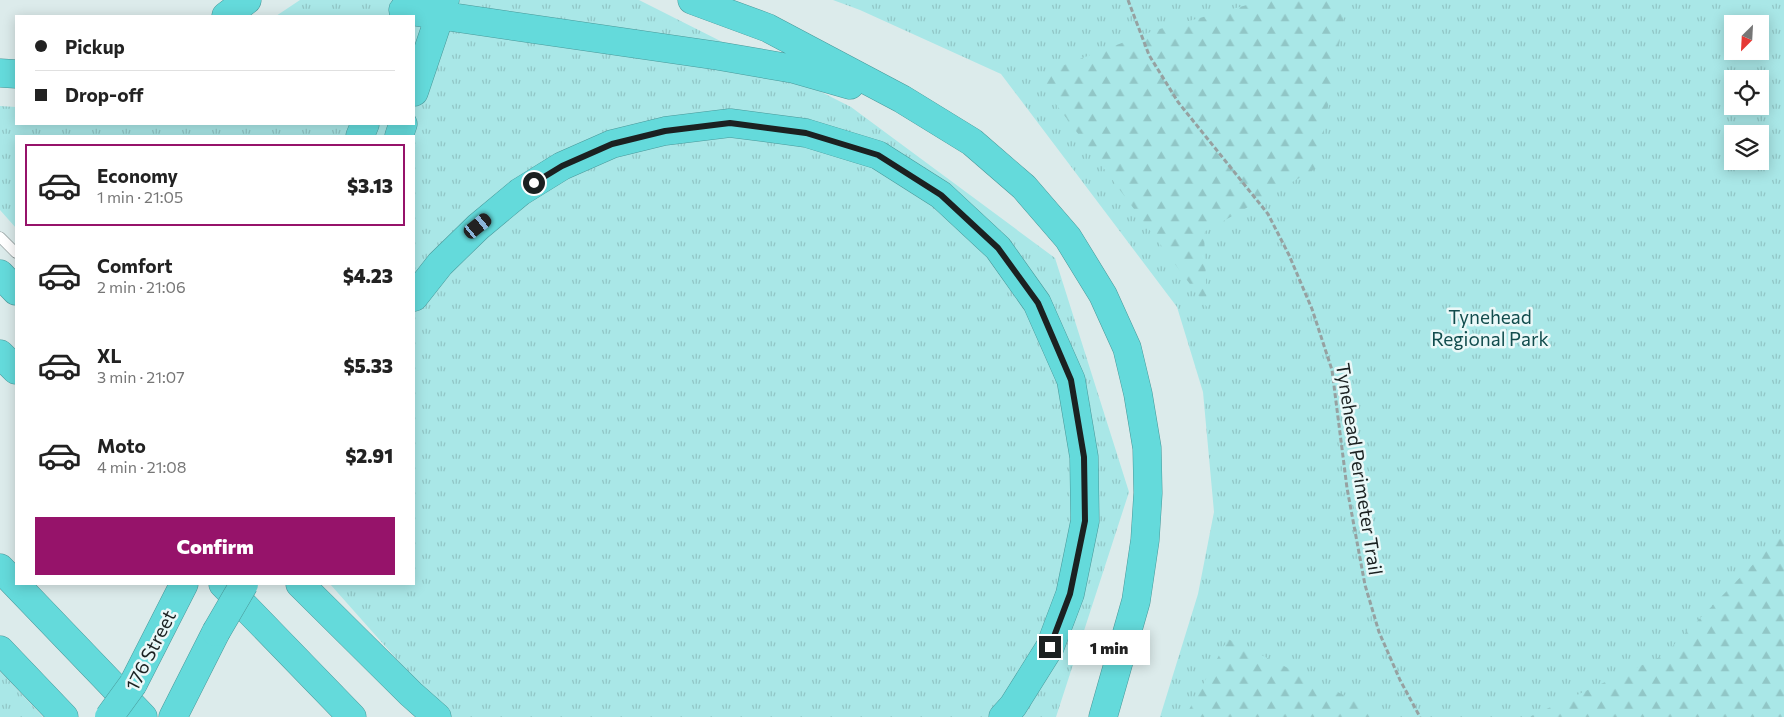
<!DOCTYPE html>
<meta charset="utf-8">
<style>
body{margin:0;font-family:Commissioner,sans-serif;background:#f6f6f6;color:#222;height:100vh;display:flex;flex-direction:column;font-size:19px;white-space:nowrap}
*{box-sizing:border-box;margin:0}
p{font-size:16px;color:#767676}
.icon{flex:none;width:28px;height:28px;fill:none;stroke:currentColor;stroke-width:2;stroke-linecap:round;stroke-linejoin:round}
.map{position:relative;flex:1;overflow:hidden}
.details{position:absolute;left:15px;top:135px;width:400px;height:450px;display:flex;flex-direction:column;background:#fff;border-radius:0px;box-shadow:0 2px 12px #0003}
.details>*{flex:none}
.top-card{position:absolute;left:15px;top:15px;width:400px;height:110px;border-radius:0px;box-shadow:0 2px 12px #0003;display:grid;align-content:center;height:110px;padding:0 20px;background:#fff}
.needle{width:32px;rotate:204deg}
.tools{position:absolute;left:1724px;top:15px;display:grid;gap:10px}
.tools a{display:grid;place-items:center;width:45px;height:45px;border-radius:0px;background:#fff;box-shadow:0 2px 12px #0003;font-size:25px}
.end{position:absolute;width:22px;height:22px;margin:-11px;border:6px solid #1b2121;background:#fff;box-shadow:0 0 0 2px #fff}
.from{border-radius:50%}
.bubble{position:absolute;height:35px;border-radius:0px;background:#fff;box-shadow:0 2px 12px #0003;font-size:16px;font-weight:800;line-height:35px;text-align:center}
.car{position:absolute;width:15px;height:30px;margin:-15px -8px;border-radius:6px;box-shadow:0 0 4px 1px #0007;background:linear-gradient(#222 24%,#8ab4d8 0 40%,#222 0 76%,#8ab4d8 0 86%,#222 0)}
.top-card b{display:flex;align-items:center;gap:18px;height:48px;font-size:19px}
.top-card b+b{border-top:1px solid #e0e0e0}
.top-card i{width:12px;height:12px;background:#222}
ul{padding:9px 0 0;list-style:none}
li{display:flex;align-items:center;gap:15px;height:82px;margin:0 10px 8px;padding:0 10px;border:2px solid transparent;border-radius:0px}
li div{flex:1}
li b{display:block;font-size:19px}
li em{font-style:normal;font-weight:800}
li.current{border-color:#96136a}
li>.icon{width:45px;height:45px;stroke-width:1.5}
.cta{display:flex;gap:10px;margin-top:auto;padding:10px 20px}
.cta a{flex:1;height:58px;border-radius:0px;background:#96136a;color:#fff;font-size:20px;font-weight:800;line-height:58px;text-align:center}
.map>svg:first-child{display:block}
</style>
<div class="map">
<svg width="1784" height="717" viewBox="0 0 1784 717">
<defs>
<pattern id="grass-tufts" width="24" height="20" patternUnits="userSpaceOnUse" patternTransform="scale(1.25)"><rect width="24" height="20" fill="#a9e7e7"/><path d="M3 7l-1-3M5 7V3M7 7l1-3M15 17l-1-3M17 17v-4M19 17l1-3" fill="none" stroke="#91c6c6"/></pattern>
<pattern id="forest-firs" width="22" height="20" patternUnits="userSpaceOnUse" patternTransform="scale(1.25)"><rect width="22" height="20" fill="#a9e7e7"/><path d="M5 1l3.5 6h-7zM16 11l3.5 6h-7z" fill="#91c6c6"/></pattern>
</defs>
<rect width="100%" height="100%" fill="#dcebeb"/>
<!-- grass -->
<path fill="url(#grass-tufts)" fill-rule="evenodd" d="M300,0H639L851,107L1055,258L1129,492L1056,717H448L330,584H414V136H16V228L0,210V106L16,107V124H414V16H276Z
M833,0H1784V717H1160L1198,594L1214,512L1203,392L1177,307L1001,74L860,10ZM1732,24H1760V51H1732ZM1732,79H1760V106H1732ZM1732,134H1760V161H1732Z
M0,671L43,717H0Z"/>
<!-- forest -->
<path fill="url(#forest-firs)" d="M1265,0H1347L1317,168L1204,232L1207,307L1035,76L1156,30Z
M1784,528V717H1529L1664,655L1774,543Z
M1228,639L1389,717H1185Z"/>
<g fill="none" stroke-linecap="round" stroke-linejoin="round">
<defs>
<path id="lane" d="M0,237L16,253"/>
<path id="highway" d="M692,0L768,28L902,99L972,142L1024,187L1068,238L1103,295L1127,348L1138,394L1147,448L1148,493L1145,540L1136,601L1103,717
M403,10L719,56L794,69L850,85
M226,16L247,0
M0,73L16,74
M414,92L445,0
M360,136L365,124
M399,136L403,124
M0,274L16,291
M414,297L440,264L478,227L520,192L562,166L612,144L665,131L730,123L806,133L878,155L941,195L998,248L1037,303L1071,380L1084,457L1085,521L1070,594L1050,647L1013,706L1003,717
M0,354L16,370
M0,568L143,717
M223,584L352,717
M300,584L411,694L437,717
M0,650L64,717
M133,684L184,584
M173,717L216,632"/>
</defs>
<!-- lane casing -->
<use href="#lane" stroke="#778484" stroke-width="11"/>
<!-- highway casing -->
<use href="#highway" stroke="#4a999a" stroke-width="29"/>
<!-- path -->
<path stroke="#96a1a1" stroke-width="3" stroke-dasharray="5 2.5" stroke-linecap="butt" d="M1128,0L1149,55L1178,102L1268,214L1289,255L1312,309L1332,370L1347,488L1365,585L1379,632L1400,680L1420,717"/>
<!-- lane -->
<use href="#lane" stroke="#fff" stroke-width="10"/>
<!-- highway -->
<use href="#highway" stroke="#64dadb" stroke-width="28"/>
<defs>
<path id="highway-bridge" d="M216,632L244,584
M109,717L133,684"/>
</defs>
<!-- highway-bridge casing -->
<use href="#highway-bridge" stroke="#4a999a" stroke-width="29" stroke-linecap="butt"/>
<!-- highway-bridge -->
<use href="#highway-bridge" stroke="#64dadb" stroke-width="28"/>
</g>
<g fill="none" stroke-linecap="round" stroke-linejoin="round">
<!-- route -->
<path stroke="#1b2121" stroke-width="6" d="M534,183L562,166L612,144L665,131L730,123L806,133L878,155L941,195L998,248L1038,303L1071,380L1084,457L1085,521L1070,594L1050,647"/>
</g>
<g text-anchor="middle" dominant-baseline="central" stroke-width="5" stroke-linejoin="round" paint-order="stroke">
<!-- park labels -->
<g font-size="19" fill="#114c4d" stroke="#eaf8f8">
<text x="1490" y="316">Tynehead<tspan x="1490" dy="22">Regional Park</tspan></text>
</g>
<!-- street labels -->
<g font-size="19" fill="#1b2121" stroke="#eaf8f8">
<text transform="translate(1360 469) rotate(81)">Tynehead Perimeter Trail</text>
<text transform="translate(150 650) rotate(-63)">176 Street</text>
</g>
</g>
</svg>
<div class="tools">
<a><svg class="needle" viewBox="-14 -14 28 28"><path d="M0-13l5 13h-10z" fill="#e53935"/><path d="M0 13l5-13h-10z" fill="#767676"/></svg></a>
<a><svg class="icon" aria-label="locate" viewBox="0 0 24 24"><circle cx="12" cy="12" r="6"/><path d="M12 2v4M12 18v4M2 12h4M18 12h4"/></svg></a>
<a><svg class="icon" aria-label="layers" viewBox="0 0 24 24"><path d="M12 4l9 5-9 5-9-5zM3 14l9 5 9-5"/></svg></a>
</div>
<i class="end from" style="left:534px;top:183px"></i>
<i class="end" style="left:1050px;top:647px"></i>
<div class="bubble" style="left:1068px;top:630px;width:82px">1 min</div>
<i class="car" style="left:478px;top:226px;rotate:51deg"></i>
<div class="top-card">
<b><i class="from"></i>Pickup</b>
<b><i></i>Drop-off</b>
</div>
<section class="details">
<ul>
<li class="current"><svg class="icon" aria-label="car" viewBox="0 0 24 24"><path d="M5 17H2v-5l4-1 3-4h7l3 4 3 1v5h-3M9 17h6M6 11h13"/><circle cx="7" cy="17" r="2"/><circle cx="17" cy="17" r="2"/></svg><div><b>Economy</b><p>1 min · 21:05</p></div><em>$3.13</em></li>
<li><svg class="icon" aria-label="car" viewBox="0 0 24 24"><path d="M5 17H2v-5l4-1 3-4h7l3 4 3 1v5h-3M9 17h6M6 11h13"/><circle cx="7" cy="17" r="2"/><circle cx="17" cy="17" r="2"/></svg><div><b>Comfort</b><p>2 min · 21:06</p></div><em>$4.23</em></li>
<li><svg class="icon" aria-label="car" viewBox="0 0 24 24"><path d="M5 17H2v-5l4-1 3-4h7l3 4 3 1v5h-3M9 17h6M6 11h13"/><circle cx="7" cy="17" r="2"/><circle cx="17" cy="17" r="2"/></svg><div><b>XL</b><p>3 min · 21:07</p></div><em>$5.33</em></li>
<li><svg class="icon" aria-label="car" viewBox="0 0 24 24"><path d="M5 17H2v-5l4-1 3-4h7l3 4 3 1v5h-3M9 17h6M6 11h13"/><circle cx="7" cy="17" r="2"/><circle cx="17" cy="17" r="2"/></svg><div><b>Moto</b><p>4 min · 21:08</p></div><em>$2.91</em></li>
</ul>
<div class="cta"><a>Confirm</a></div>
</section>
</div>
